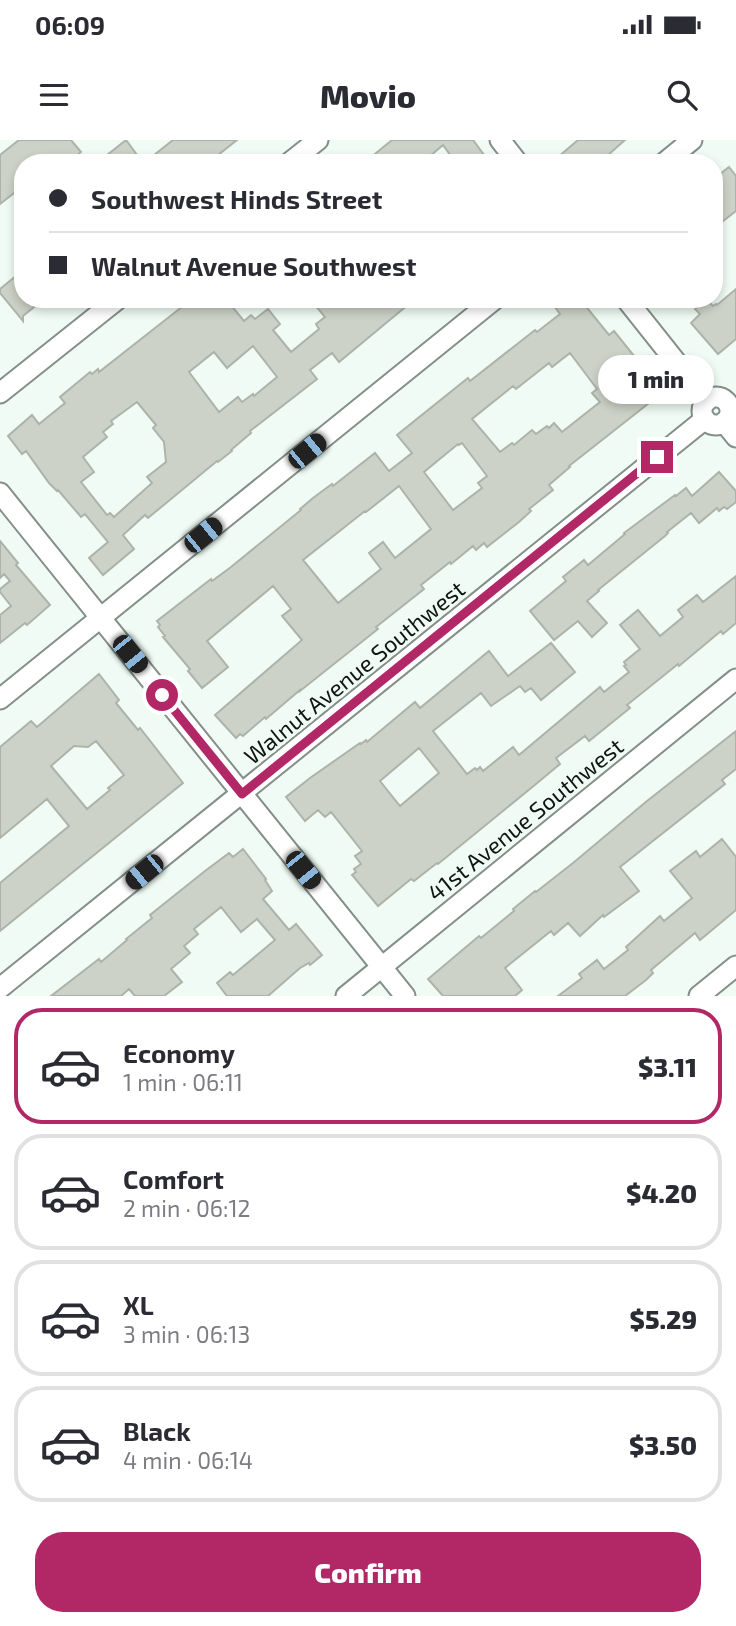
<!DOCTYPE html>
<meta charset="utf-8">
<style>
body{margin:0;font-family:"Exo 2",sans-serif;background:#f2f2f3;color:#2b2b33;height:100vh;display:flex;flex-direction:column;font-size:26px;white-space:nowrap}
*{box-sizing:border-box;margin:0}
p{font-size:23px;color:#7c7c81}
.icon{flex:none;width:38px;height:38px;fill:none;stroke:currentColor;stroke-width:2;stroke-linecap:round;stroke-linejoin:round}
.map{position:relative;height:856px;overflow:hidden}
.panel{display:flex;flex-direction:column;background:#fff;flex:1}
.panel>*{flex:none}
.banner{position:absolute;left:14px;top:14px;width:709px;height:154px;border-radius:28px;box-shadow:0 4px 10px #0003;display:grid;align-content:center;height:154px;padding:0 35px;background:#fff}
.end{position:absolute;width:32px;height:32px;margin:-16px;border:9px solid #b22867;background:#fff;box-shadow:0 0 0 4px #fff}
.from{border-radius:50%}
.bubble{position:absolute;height:49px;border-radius:24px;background:#fff;box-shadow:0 4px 10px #0003;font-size:23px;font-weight:800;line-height:49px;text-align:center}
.car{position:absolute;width:21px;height:42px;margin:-21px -10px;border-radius:9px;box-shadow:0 0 5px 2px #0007;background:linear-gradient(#222 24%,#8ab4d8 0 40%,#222 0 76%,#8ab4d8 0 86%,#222 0)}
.banner b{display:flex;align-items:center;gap:24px;height:66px;font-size:26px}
.banner b+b{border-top:2px solid #e1e1e2}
.banner i{width:18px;height:18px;background:#2b2b33}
ul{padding:12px 0 0;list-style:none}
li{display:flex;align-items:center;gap:21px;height:116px;margin:0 14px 10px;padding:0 21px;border:4px solid #e1e1e2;border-radius:28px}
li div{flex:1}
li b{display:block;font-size:26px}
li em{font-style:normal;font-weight:800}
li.selected{border-color:#b22867}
li>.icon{width:63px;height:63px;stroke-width:1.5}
.action{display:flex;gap:14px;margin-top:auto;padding:14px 35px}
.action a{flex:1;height:80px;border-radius:28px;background:#b22867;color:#fff;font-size:28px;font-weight:800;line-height:80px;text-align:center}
.status{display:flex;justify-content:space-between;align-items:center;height:49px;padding:0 35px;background:#fff;direction:ltr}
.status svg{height:19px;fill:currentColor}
header{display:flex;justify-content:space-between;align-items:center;height:91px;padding:0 35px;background:#fff;font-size:32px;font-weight:800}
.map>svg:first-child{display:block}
</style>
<div class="status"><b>06:09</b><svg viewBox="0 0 49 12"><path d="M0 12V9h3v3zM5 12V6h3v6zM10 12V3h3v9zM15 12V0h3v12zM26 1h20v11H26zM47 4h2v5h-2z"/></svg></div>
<header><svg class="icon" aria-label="menu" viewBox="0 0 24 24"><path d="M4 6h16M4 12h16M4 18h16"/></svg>Movio<svg class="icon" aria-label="search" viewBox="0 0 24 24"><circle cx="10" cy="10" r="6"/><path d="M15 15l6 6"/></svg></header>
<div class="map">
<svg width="736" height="856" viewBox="0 0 736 856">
<rect width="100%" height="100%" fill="#effbf4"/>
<!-- building -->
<path fill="#cdd2c8" stroke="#adb3a9" stroke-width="2" fill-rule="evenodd" d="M19,0H71L81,12L68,23H23V46L0,64V15Z
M126,0L143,23H97Z
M173,0H237L208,23H144Z
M392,0H473L490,23H456L443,5L422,23H364Z
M578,0H625L599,23H551Z
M729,27L736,36V71L714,88V39Z
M23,130V159H44L23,176V181L0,153V149Z
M736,149V199L718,214L691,183L700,174L695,169L706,159L713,166L716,164L717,165Z
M192,159H226L244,181L251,175L255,179L268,169L280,184L273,190L291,212L319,189L316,184L325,177L310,159H415L339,222L332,213L310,230L317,239L250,291L251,293L231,310L232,311L218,322L217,321L148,378L145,375L123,395L134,409L103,435L89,418L108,402L85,374L81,377L58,350L57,351L49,343L26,311L22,314L8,296L32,275L39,284L65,263L60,257L90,232L92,234L98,229L99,232ZM253,206L277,237L254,256L253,254L242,262L238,257L219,272L189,232L214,212L227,228ZM137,262L156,285L153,288L164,302L166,322L147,337L152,343L114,377L110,373L107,375L81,342L94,332L83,317L107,297L103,292L113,284L111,281Z
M549,159H580L609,195L614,191L663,252L569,326L570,327L549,345L553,350L529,369L531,371L519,382L487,407L484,403L476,410L473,406L451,424L450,422L421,445L424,449L376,487L378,489L300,551V550L266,579L265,577L243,596L240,594L236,598L215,575L302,500L282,476L291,469L273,446L207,501L228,527L202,548L188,531L190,529L163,497L165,496L158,487L160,485L157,481L211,439L212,441L231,427L301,370L300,369L313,358L332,344L333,346L375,313L389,331L412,313L397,295L468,238L470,241L535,190L537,192L560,174ZM570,213L597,249L592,253L600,262L562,292L554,283L549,288L547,286L536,294L532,290L514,305L512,303L500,312L472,279L513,246L516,249L549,223L552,227ZM462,303L487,336L478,343L482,348L453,370L424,332L458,304L459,305ZM399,346L431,389L395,418L383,402L369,413L381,429L338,463L303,420L365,371L366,372Z
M719,332L736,351V362L727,369L724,367L719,371L717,368L699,383L691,373L667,392L668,393L665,396L598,450L599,451L587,461L607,483L592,497L578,481L554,500L530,471L566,441L563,437L584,420L588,425L625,394L624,393L675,355L676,356L686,348L692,356Z
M0,401L18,423L16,425L50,465L27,485L25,483L0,503V475L11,466L0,452V449L10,441L4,434L0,438Z
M736,436V483L723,494L721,491L679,526L678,524L627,565L630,568L589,601L585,596L556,618L560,624L536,644L438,724L437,723L414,741L411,739L378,766L352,735L356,732L354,729L361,724L355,716L362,711L331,672L325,677L318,670L305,681L286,657L310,638L360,603L361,604L366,600L367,602L415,562L420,568L489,511L508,536L551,503L575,532L541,560L531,548L525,552L520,546L491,566L481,553L433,591L467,634L475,628L477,630L480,627L483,631L513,607L519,615L600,547L604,552L629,532L624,526L626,525L624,522L640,509L620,485L638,470L660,496L683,477L678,470L697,455L703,462ZM419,608L439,633L400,666L380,641Z
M99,534L119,560L116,563L138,590L140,588L183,643L0,791V743L69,686L47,659L0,698V607L31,581L37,587ZM96,601L124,635L108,648L110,650L87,669L51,626L74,606L88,607Z
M736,591V629L722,640L725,644L620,727L639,751L604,777L603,775L580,796L568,783L554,795L551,791L505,828L522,850L515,856H443L428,839L479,796L481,798L514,771L513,769L535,751L536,752L573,723L647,661Z
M722,699L736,717V770L700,800L695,793L651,830L653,833L646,840L625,856H558L582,838L579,834L597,820L604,829L628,810L626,807L660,776L664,781L692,758L670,731L696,711L700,717Z
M243,709L266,739L265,740L272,751L263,759L289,790L296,784L322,815L310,825L309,823L300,828L268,856H227L217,843L230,832L233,835L275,800L257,779L241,792L221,767L194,789L198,794L184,806L190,813L171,829L182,842L164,856H135L129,849L121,856H51L99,819L101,822L127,800L126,799L152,778L150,775L205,731L229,713L233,717Z"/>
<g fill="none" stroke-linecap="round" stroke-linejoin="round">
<defs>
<path id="street" d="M500,0L518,23
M289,23L318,0
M664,23L692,0
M626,159L707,261
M0,253L118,159
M702 271a14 14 0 1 1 28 0a14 14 0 1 1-28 0Z
M724,282L736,297
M0,353L405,856
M0,559L495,159
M0,848L705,279
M346,856L736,539
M699,856L736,826"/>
</defs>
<!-- street casing -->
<use href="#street" stroke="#848f89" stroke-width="23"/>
<!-- street -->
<use href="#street" stroke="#fff" stroke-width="19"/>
</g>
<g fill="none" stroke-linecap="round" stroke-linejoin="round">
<!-- route -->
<path stroke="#b22867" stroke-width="9" d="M162,555L242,654L657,317"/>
</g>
<g text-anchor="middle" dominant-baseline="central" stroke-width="6" stroke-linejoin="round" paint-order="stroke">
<!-- street labels -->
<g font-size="23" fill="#101412" stroke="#effbf4">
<text transform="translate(354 532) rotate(-39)">Walnut Avenue Southwest</text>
<text transform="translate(525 679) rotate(-39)">41st Avenue Southwest</text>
</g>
</g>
</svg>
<i class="end from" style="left:162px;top:555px"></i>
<i class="end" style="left:657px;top:317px"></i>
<div class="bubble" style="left:598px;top:215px;width:116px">1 min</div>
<i class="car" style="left:307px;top:311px;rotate:51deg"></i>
<i class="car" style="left:203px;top:395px;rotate:51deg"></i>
<i class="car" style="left:130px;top:514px;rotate:141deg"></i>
<i class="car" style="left:303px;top:730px;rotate:141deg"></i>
<i class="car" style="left:144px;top:732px;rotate:231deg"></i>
<div class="banner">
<b><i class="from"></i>Southwest Hinds Street</b>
<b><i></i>Walnut Avenue Southwest</b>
</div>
</div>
<section class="panel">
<ul>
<li class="selected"><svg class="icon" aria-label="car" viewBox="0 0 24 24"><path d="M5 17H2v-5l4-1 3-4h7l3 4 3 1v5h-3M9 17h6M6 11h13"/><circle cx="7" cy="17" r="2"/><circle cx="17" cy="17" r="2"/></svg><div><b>Economy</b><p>1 min · 06:11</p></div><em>$3.11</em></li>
<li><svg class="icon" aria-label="car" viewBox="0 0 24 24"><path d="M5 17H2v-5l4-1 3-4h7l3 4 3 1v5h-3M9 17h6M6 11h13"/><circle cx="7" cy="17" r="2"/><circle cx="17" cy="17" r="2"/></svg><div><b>Comfort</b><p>2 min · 06:12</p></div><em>$4.20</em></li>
<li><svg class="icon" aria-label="car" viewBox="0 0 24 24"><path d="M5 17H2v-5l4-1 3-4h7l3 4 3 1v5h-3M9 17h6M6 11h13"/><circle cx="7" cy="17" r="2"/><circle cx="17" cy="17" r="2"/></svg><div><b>XL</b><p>3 min · 06:13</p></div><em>$5.29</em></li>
<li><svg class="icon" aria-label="car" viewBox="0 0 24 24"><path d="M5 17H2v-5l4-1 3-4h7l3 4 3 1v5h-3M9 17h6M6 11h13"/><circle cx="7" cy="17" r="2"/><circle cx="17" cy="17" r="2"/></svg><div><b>Black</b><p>4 min · 06:14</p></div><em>$3.50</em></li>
</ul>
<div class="action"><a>Confirm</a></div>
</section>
